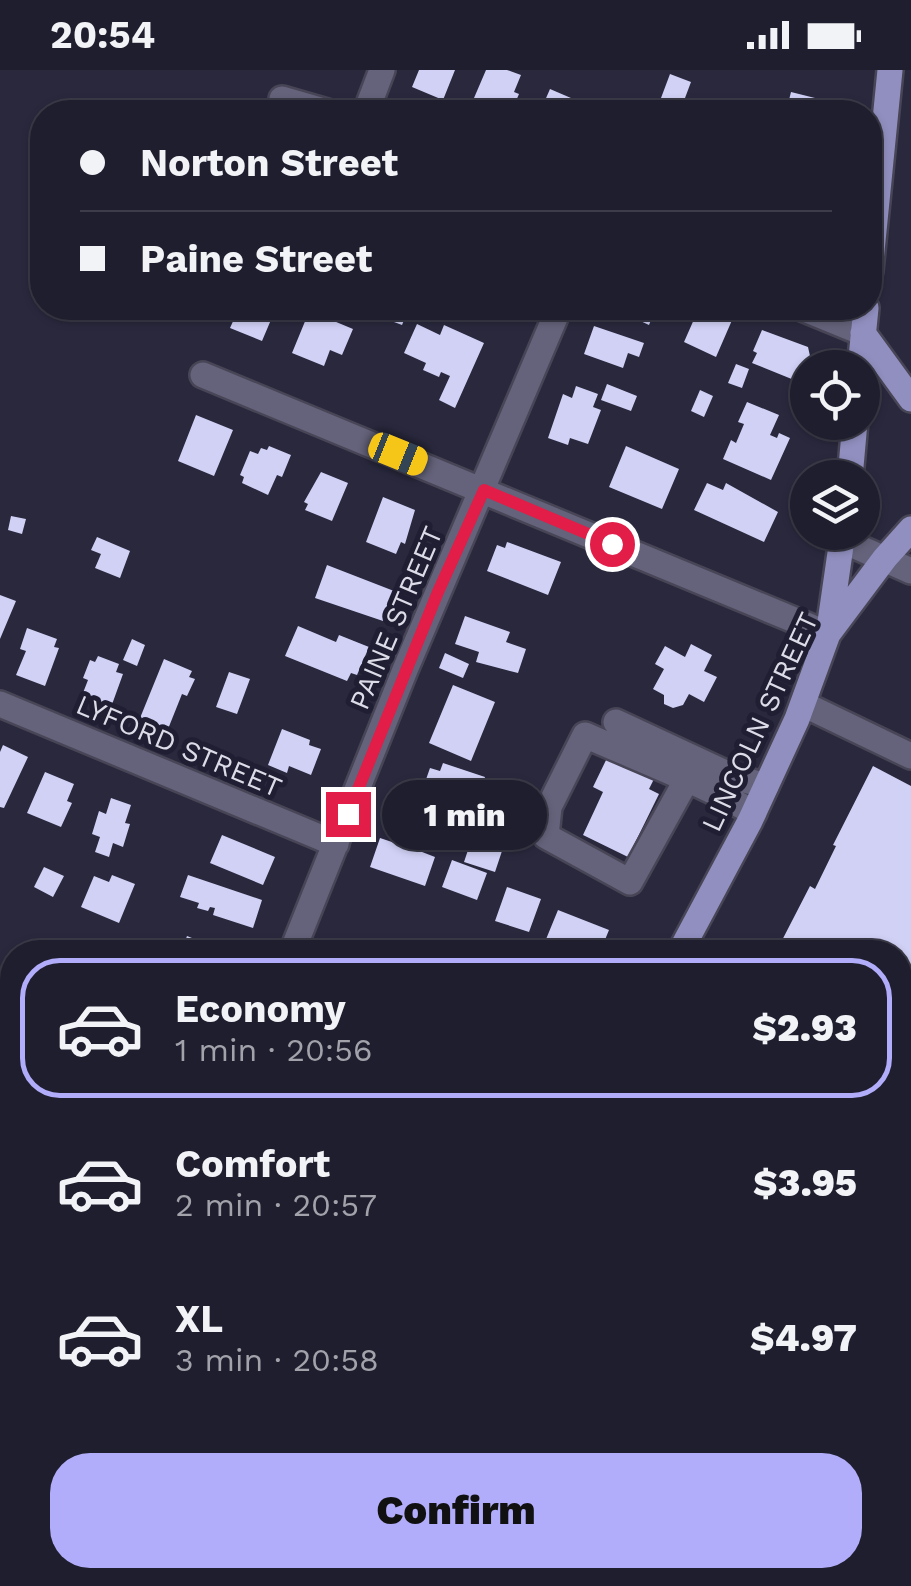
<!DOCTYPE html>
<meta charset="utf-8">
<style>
body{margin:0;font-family:"Work Sans",sans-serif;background:#2c2b3a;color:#f1f3f6;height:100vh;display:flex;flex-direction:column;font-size:38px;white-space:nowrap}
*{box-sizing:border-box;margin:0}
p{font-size:32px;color:#a1a2aa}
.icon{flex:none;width:55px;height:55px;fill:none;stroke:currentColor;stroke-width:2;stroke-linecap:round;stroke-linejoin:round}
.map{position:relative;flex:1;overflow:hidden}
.drawer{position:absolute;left:0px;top:870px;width:912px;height:648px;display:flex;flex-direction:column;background:#1f1e2e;border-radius:40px 40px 0 0;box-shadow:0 2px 8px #0004,0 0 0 2px #3c3c4a}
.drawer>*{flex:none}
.guide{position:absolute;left:30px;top:30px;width:852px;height:220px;border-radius:40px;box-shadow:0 2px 8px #0004,0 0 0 2px #3c3c4a;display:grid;align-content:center;height:220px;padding:0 50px;background:#1f1e2e}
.tools{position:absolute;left:790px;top:280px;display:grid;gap:20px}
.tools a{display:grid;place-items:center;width:90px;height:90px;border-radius:50%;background:#1f1e2e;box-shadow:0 2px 8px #0004,0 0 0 2px #3c3c4a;font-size:50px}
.end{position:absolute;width:45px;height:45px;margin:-22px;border:12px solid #e11d48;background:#fff;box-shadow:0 0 0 5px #fff}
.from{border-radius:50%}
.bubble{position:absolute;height:70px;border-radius:35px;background:#1f1e2e;box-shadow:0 2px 8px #0004,0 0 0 2px #3c3c4a;font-size:32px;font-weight:800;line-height:70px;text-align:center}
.car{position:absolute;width:30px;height:60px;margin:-30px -15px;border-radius:12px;box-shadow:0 0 8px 2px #0007;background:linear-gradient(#f5c518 24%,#345 0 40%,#f5c518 0 76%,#345 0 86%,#f5c518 0)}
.guide b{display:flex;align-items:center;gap:35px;height:95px;font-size:38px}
.guide b+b{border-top:2px solid #3c3c4a}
.guide i{width:25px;height:25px;background:#f1f3f6}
ul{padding:18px 0 0;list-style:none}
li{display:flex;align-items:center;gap:30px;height:140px;margin:0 20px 15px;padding:0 30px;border:5px solid transparent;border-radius:40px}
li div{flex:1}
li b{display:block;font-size:38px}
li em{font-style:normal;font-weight:800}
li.on{border-color:#b1adfa}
li>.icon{width:90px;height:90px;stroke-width:1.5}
.primary-button{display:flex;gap:20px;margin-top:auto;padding:20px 50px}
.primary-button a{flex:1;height:115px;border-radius:40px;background:#b1adfa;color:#111;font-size:40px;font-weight:800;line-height:115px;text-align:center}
.status{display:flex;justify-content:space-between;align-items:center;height:70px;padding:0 50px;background:#1f1e2e;direction:ltr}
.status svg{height:28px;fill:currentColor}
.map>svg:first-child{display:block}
</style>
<div class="status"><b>20:54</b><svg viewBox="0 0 49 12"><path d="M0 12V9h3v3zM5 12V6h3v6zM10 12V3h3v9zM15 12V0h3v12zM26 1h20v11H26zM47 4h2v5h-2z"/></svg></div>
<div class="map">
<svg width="911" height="1516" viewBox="0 0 911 1516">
<rect width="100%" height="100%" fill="#29283d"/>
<!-- building -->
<path fill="#d1d1f6" d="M419,0H455L443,30L412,17Z
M486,0H507L521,5L514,22L519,24L512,40L468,42Z
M670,4L691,12L682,36L661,28Z
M550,19L578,31L573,42H540Z
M791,22L847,36L845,42H786Z
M239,238H276L262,271L230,258Z
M317,238H334L329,249L353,259L342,285L330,280L324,296L292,283L306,249L311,251Z
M381,238H409L402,255L378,246Z
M623,238H664L662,243L655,240L649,255L621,242Z
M699,238H728L736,241L716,287L684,272Z
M417,254L440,265L444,255L484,273L455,338L439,330L450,306L441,302L439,307L423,300L426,293L404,283Z
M594,256L644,273L639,287L628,283L623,298L584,284Z
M762,260L808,277L810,286L799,312L752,293L757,283L753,281Z
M736,294L749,299L742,318L728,313Z
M607,314L637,326L631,341L601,330Z
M576,316L598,324L593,337L601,340L588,374L570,368L568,375L548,368L563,324L572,328Z
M700,320L713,326L704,347L691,341Z
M747,332L779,345L770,365L777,368L779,363L790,368L771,410L723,389L731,370L736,373L744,354L738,352Z
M196,345L233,360L214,406L178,391Z
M269,376L291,385L282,407L277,405L268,425L242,413L244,407L240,405L250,381L258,384L261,378L267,380Z
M626,376L679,399L662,439L609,417Z
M321,402L348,413L332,451L305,440L308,434L304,432Z
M707,413L723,420L726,413L778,442L764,472L694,440Z
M383,427L415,440L405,474L401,472L396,484L366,472Z
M11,446L26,449L22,464L8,460Z
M97,467L130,481L120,508L95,498L101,484L91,480Z
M507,472L561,492L548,525L487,501L497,475L505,478Z
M327,495L394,521L383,551L315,528Z
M0,525L16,531L0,569Z
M465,546L510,562L506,572L526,579L518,603L476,592L479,582L455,574Z
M298,556L336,572L339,565L369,577L357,605L351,603L347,611L285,586Z
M27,558L57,569L54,577L59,578L45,616L16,605L26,581L20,579Z
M132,569L145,575L137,596L123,590Z
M691,574L712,585L704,601L717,607L704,632L689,624L683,635L673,638L664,634V625L653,619L664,599L655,594L665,576L685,587Z
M445,583L469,594L463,608L439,598Z
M98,586L119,594L116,602L123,604L110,640L81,628L88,610L83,608L90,590L95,592Z
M164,589L192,601L189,607L195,609L187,626L182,624L166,664L138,653Z
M229,602L250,609L237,644L216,637Z
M453,615L495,632L471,691L429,673Z
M282,659L310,670L309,675L321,679L311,705L289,696L287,703L268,695Z
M3,675L28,687L4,738L0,737V682Z
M608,686L658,701L649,719L659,724L628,787L583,765L603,722L593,717Z
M443,693L485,707L470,753L423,738L429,720L423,718L430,698L440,701Z
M873,696L911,716V926L900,920V882H776L810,816L815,819L836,776L833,775Z
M45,702L74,714L67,731L72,733L61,757L27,743Z
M111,728L131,735L125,753L130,754L123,777L113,773L109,787L95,782L100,767L92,764L99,741L106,744Z
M475,759L506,769L495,802L464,792Z
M222,765L275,787L263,815L210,793Z
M380,768L401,775L403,770L419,775L417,780L435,787L425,816L370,797Z
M452,790L487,803L477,830L442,817Z
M44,797L64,806L53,827L34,817Z
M112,805L135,814L119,853L81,837L94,806L109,812Z
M188,805L262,830L253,858L213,845L215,838L210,837L208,841L197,838L199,833L180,827Z
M507,817L541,829L529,862L495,851Z
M558,840L609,860L600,882H551L542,879Z
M187,866L227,882H181Z
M911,962V1095L903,1111L900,1109V983Z
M0,1028L12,1034V1068L0,1095Z
M911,1228V1256L900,1249Z
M12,1316V1371L0,1365V1318L9,1323Z
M0,1396L12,1401V1438L0,1432Z
M75,1505H133L140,1507L137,1516H71Z
M296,1505H324L320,1516H291Z
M337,1505H366L362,1516H332Z
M473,1505H529L533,1507L530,1516H469Z
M860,1505H873L899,1516H855Z"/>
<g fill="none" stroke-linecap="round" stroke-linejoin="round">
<defs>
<path id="minor" d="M282,29L327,42
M366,42L382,0
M802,238L863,263
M203,305L828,564
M842,470L911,501
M0,634L336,774
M803,634L911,686
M616,652L734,707L766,716
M687,709L630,812L546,766L549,737L585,665C641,690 700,712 754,743
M292,882L405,600L559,238
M0,985L12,990
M0,1276L12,1282
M900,1296L911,1303
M900,1366L911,1351
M668,1506L669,1505
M31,1516L36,1505
M732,1516L737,1505
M811,1516L816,1505"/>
<path id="major" d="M870,201L890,0
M863,263L911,329
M860,298L866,238
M850,408L855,352
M829,559L843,462
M680,882L750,751L797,649L828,564L885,488L911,459
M416,1516L420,1505"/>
</defs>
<!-- minor casing -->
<use href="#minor" stroke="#474556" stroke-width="30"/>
<!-- major casing -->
<use href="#major" stroke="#474556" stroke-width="30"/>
<!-- minor -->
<use href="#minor" stroke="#64637b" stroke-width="25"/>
<!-- major -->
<use href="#major" stroke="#918fbf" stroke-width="25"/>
</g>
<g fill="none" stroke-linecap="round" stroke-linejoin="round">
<!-- route -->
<path stroke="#e11d48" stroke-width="12" d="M348,744L438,522L484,420L612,474"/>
</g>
<g text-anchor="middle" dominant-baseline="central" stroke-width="10" stroke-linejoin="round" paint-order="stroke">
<!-- street labels -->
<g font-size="28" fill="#dcdce9" stroke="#1f1e32">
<text transform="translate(396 548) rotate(-67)">PAINE STREET</text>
<text transform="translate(760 652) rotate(-65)">LINCOLN STREET</text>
<text transform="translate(179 676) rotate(23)">LYFORD STREET</text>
</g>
</g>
</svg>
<div class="tools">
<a><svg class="icon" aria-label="locate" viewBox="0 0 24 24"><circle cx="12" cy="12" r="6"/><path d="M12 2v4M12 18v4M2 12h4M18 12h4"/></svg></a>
<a><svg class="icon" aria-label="layers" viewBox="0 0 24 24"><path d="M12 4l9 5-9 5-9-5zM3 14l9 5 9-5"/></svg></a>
</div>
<i class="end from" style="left:612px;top:474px"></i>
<i class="end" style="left:348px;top:744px"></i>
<div class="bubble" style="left:382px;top:710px;width:165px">1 min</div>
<i class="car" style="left:398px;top:384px;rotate:112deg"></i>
<div class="guide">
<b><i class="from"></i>Norton Street</b>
<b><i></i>Paine Street</b>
</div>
<section class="drawer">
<ul>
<li class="on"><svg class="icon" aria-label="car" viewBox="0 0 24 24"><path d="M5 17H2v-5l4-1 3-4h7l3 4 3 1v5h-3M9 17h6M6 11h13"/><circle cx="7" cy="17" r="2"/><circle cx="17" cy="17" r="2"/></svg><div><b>Economy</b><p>1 min · 20:56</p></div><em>$2.93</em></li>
<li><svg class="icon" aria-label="car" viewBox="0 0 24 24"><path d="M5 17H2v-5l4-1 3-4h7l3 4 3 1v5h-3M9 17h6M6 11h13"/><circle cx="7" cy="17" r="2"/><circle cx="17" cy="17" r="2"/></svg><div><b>Comfort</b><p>2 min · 20:57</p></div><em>$3.95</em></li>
<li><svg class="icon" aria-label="car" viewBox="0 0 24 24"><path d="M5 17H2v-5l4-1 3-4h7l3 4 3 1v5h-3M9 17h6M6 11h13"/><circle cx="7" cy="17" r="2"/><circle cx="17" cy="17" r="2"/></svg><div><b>XL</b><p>3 min · 20:58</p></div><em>$4.97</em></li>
</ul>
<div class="primary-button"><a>Confirm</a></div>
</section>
</div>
